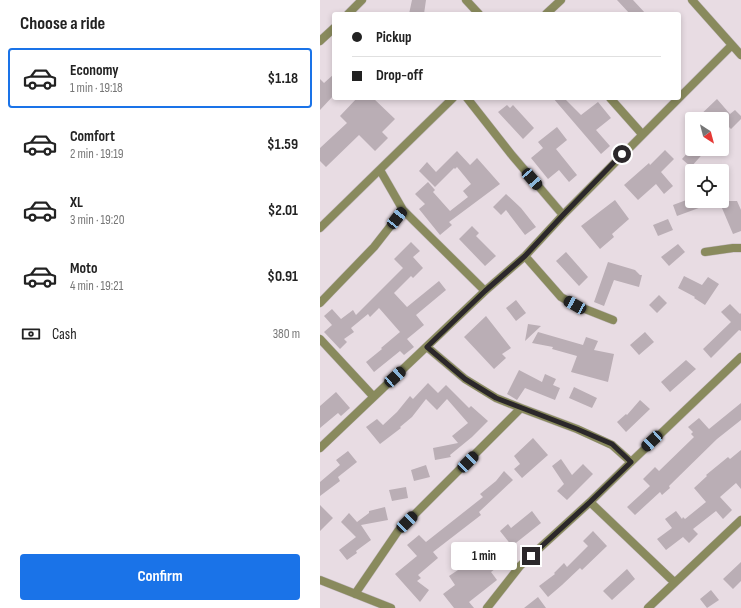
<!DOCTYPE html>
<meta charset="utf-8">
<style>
body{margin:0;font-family:"Sofia Sans Condensed",sans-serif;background:#f6f6f6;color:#222;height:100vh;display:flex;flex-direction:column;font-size:15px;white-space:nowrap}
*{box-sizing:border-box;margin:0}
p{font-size:13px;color:#767676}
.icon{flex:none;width:22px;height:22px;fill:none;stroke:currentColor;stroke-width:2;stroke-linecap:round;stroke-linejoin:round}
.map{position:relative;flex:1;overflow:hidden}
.details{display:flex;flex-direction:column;background:#fff;width:320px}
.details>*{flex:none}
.banner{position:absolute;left:12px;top:12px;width:349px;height:88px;border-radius:4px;box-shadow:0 2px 6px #0003;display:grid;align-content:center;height:88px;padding:0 20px;background:#fff}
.needle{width:26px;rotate:144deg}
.controls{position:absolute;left:365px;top:112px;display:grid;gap:8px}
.controls a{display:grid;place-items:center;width:44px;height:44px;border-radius:4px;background:#fff;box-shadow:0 2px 6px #0003;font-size:20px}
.end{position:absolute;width:18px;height:18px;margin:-9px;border:5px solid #2b272a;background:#fff;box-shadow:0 0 0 2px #fff}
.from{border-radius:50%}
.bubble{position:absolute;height:28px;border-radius:4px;background:#fff;box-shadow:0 2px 6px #0003;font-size:13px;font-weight:700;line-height:28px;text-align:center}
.car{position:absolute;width:12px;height:24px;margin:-12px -6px;border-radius:5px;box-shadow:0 0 3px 1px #0007;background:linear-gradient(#222 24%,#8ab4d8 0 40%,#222 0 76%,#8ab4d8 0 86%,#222 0)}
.banner b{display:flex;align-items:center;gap:14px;height:38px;font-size:15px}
.banner b+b{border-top:1px solid #e0e0e0}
.banner i{width:10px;height:10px;background:#222}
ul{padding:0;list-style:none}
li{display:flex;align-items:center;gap:12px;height:60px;margin:0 8px 6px;padding:0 12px;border:2px solid transparent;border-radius:4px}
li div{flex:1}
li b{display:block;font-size:15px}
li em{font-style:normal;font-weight:700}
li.active{border-color:#1a73e8}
li>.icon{width:36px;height:36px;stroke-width:1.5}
h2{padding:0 20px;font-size:18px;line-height:48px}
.pay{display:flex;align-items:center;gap:10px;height:44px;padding:0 20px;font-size:15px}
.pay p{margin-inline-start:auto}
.action{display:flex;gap:8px;margin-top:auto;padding:8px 20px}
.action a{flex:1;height:46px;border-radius:4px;background:#1a73e8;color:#fff;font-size:16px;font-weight:700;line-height:46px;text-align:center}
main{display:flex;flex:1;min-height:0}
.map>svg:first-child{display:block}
</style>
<main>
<section class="details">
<h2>Choose a ride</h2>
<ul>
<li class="active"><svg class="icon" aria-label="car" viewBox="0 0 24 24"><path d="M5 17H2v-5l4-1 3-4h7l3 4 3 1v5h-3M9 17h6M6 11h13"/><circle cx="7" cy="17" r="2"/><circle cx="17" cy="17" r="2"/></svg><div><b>Economy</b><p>1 min · 19:18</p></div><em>$1.18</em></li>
<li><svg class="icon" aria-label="car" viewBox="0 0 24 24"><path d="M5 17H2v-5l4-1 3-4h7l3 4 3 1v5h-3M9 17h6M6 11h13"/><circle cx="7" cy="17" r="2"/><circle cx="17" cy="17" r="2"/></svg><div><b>Comfort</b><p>2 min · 19:19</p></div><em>$1.59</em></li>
<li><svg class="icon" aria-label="car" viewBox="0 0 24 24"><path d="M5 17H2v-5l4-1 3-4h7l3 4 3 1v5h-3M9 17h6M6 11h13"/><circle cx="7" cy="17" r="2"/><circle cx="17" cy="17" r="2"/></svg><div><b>XL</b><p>3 min · 19:20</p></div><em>$2.01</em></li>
<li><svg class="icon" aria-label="car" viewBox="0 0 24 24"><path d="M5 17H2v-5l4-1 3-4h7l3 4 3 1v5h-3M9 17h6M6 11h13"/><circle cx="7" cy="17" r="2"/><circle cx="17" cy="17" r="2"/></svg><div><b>Moto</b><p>4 min · 19:21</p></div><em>$0.91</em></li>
</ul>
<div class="pay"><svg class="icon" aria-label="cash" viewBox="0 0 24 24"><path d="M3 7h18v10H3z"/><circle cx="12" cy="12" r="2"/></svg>Cash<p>380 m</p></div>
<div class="action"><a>Confirm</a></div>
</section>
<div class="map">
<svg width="421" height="608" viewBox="0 0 421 608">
<rect width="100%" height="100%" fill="#e8dce3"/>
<!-- building -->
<path fill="#baaeb5" d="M92,0H106L104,14H89Z
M297,0H313L326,14H310Z
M14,74V95L0,110V79L4,83Z
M37,98H53L75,119L62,132L68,138L55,151L39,135L6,167L0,161V148L27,123L20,116Z
M233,98H244L261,115L278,102L291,118L276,130L290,146L281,154Z
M397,99L410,114L415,110L421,116V119L411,129L397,115L393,119H376Z
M187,105L190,108L193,105L214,128L203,139L178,112Z
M237,127L247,140L236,149L257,175L249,182L239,170L228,179L211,158L223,148L218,142Z
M371,149H387L371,167L362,159Z
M345,150L354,159L341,172L353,186L344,194L336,184L318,200L304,185L329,163L330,165Z
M137,151L150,165L157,158L180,184L129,222L132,225L120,235L99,209L105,204L95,194L108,182L115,190L113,192L130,211L148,197L143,191L151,184L137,167L135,169L134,168L115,187L99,171L107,162L116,172Z
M186,194L201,208L216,227L205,235L186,210L181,215L173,207Z
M369,199L370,201H395V202L357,216L353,205Z
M295,200L309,219L292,234L294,237L280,249L261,226Z
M399,201H417L421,210V231L413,234Z
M348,219L353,230L338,236L333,225Z
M152,226L159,233L156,236L176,256L165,266L139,239Z
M91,242L100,251L93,257L103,268L93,278L91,276L74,293L87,307L119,281L126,290L96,315L104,325L87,339L94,347L84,355L80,351L54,372L46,362L62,349L61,348L80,332L59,308L50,317L48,314L31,328L34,332L24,339L27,342L20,349L4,332L12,325L4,316L12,309L21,319L33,310L36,315L83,268L74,259Z
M358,244L365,252L349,266L341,257Z
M246,252L268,277L259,286L236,261Z
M288,262L315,270L320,275H322L319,287L294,280L284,306L274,302Z
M364,276L382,285L388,277L399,284L385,305L374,298L375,297L358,288Z
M339,295L347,303L337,313L329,305Z
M196,300L206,313L196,321L186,308Z
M410,304L420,314L421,313V331L419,330L391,358L383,349L411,322L401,312Z
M166,316L191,348L182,354L186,358L174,369L144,337Z
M208,324L221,326L205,341Z
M218,332L263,345L266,337L278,341L274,350L294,354L288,382L251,372L257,356L232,349L233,347L212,343Z
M325,332L334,342L319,355L310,345Z
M366,360L376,369L350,392L341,382Z
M199,370L222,382L225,374L236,379L233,385L240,388L235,400L205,388L197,400L187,394Z
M108,383L118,393L126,385L149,408L151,406L168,421L152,437L130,455L131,457L115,460L113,448L138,443L132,436L148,423L127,399L117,410L106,399L92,417L80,427L81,428L60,444L46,427L57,419L63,425L77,412L90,396L93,399Z
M254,387L277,398L272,408L249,398Z
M16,392L30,408L21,416L18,413L0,428V406Z
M320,400L330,409L306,432L297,422L306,414L307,415Z
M421,403V420L397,439L349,486L350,488L342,495L340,492L315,515L307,507L330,486L323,479L335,467L339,471L374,437L371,434L373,432L368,427L379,418L389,429Z
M213,438L228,455L202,478L194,469L200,464L194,456Z
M421,450V489L416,483L400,497L412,510L403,519L396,511L373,529L378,534L369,543L363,537L346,550L337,539L352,528L345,519L356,511L362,519L363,517L365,519L386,502L374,488L387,476L386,475L408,457L410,459Z
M28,451L37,462L18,477L20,481L0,496V482L20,465L16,460Z
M241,459L252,475L263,464L273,474L247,500L237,491L244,484L232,466Z
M106,465L110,477L94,481L91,470Z
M184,471L193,480L159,512L161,515L113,552L118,558L98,575L101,578L97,581L109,590L100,602L75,574L97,556L87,545L99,535L106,542L163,497L160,494L176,481Z
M86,487L88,498L72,501L69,490Z
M0,505L13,518L0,531Z
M65,507L68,520L41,525L51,540L36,551L37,553L27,560L19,550L36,537L21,522L29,513L37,522L49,513V511Z
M212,511L221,523L192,546L180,531L188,524L191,528Z
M273,531L287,546L262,570L260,568L242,585L228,597L219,586L235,574L234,573L244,563L247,567L268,546L263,541Z
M180,549L188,559L171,572L177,580L149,602L154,608H134L123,594L135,585L129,576L138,570L136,567L143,561L142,559L151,551L161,564Z
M421,562V581L413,589L403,579Z
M307,569L315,579L292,600L283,591Z
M391,590L399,600L387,608L380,599Z
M218,597L226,608H204Z"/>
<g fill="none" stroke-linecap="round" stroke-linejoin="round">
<defs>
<path id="street" d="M146,0L159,14
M372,0L421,55
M28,14L42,0
M226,14L241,0
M0,41L14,28
M147,98L191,154L243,215
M290,98L322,134
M359,98L412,45
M60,170L83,210L165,291
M0,228L133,98
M385,252L413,248H421
M205,256L241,297L255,305L293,320
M0,303L54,247L83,210
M0,339L53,396
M107,347L145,379L176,398L201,408
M0,448L165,291L205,256L243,215L359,98
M270,502L354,582
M0,580L71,608
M35,594L78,531L201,408L257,429L292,445L311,462
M167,608L200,566L270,502L311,462L421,357
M328,608L421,520"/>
</defs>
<!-- street casing -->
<use href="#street" stroke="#c2b8be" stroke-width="9"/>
<!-- street -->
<use href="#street" stroke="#898a5d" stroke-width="8"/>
</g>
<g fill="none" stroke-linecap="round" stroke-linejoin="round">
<!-- route -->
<path stroke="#2b272a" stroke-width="5" d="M211,556L270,502L311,462L292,444L257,429L176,398L145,379L107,347L165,291L205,256L243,215L302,154"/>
</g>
</svg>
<div class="controls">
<a><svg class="needle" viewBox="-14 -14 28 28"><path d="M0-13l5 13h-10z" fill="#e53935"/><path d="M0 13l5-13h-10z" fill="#767676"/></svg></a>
<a><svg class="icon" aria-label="locate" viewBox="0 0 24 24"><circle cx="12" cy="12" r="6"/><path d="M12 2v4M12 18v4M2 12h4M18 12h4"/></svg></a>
</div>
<i class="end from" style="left:302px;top:154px"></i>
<i class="end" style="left:211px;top:556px"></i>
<div class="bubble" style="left:131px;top:542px;width:66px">1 min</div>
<i class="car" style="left:212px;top:179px;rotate:139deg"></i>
<i class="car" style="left:77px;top:218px;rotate:38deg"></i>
<i class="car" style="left:255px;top:305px;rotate:299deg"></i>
<i class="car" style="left:75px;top:377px;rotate:48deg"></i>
<i class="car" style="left:332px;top:441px;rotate:227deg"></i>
<i class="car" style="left:148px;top:462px;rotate:45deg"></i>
<i class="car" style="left:87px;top:522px;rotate:45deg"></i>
<div class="banner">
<b><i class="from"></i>Pickup</b>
<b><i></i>Drop-off</b>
</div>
</div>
</main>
